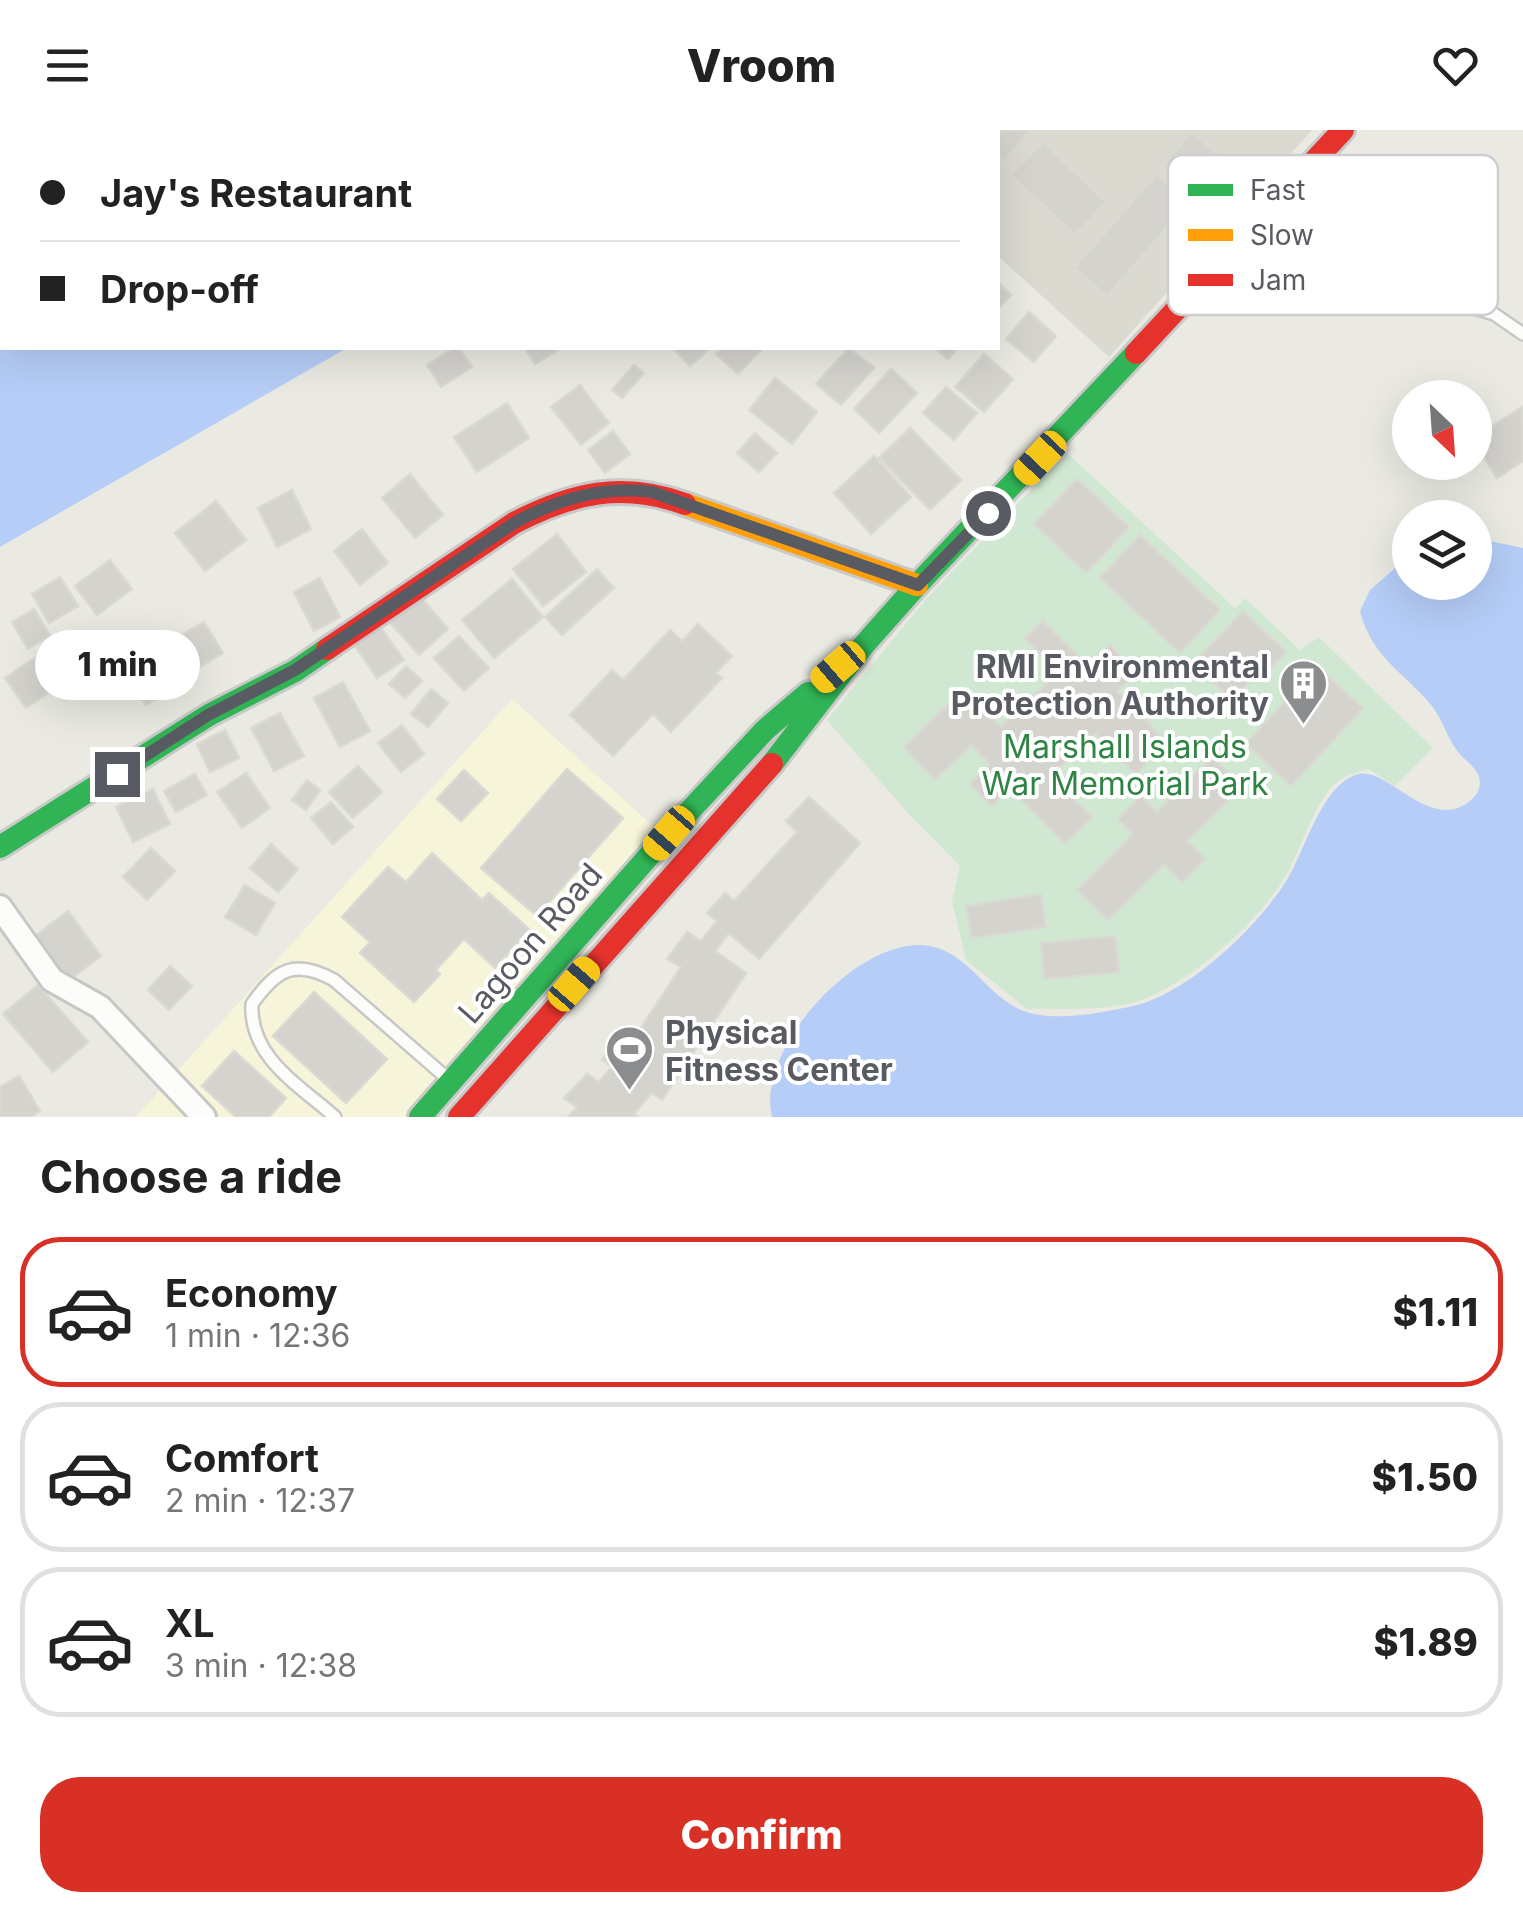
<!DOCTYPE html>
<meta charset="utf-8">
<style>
body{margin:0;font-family:Inter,sans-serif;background:#f2f2f2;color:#222;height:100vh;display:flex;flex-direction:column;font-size:38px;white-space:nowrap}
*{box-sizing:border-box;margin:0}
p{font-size:32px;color:#767676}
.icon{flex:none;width:55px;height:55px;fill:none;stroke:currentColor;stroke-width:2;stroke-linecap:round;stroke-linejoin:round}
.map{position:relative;height:987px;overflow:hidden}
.drawer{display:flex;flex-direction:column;background:#fff;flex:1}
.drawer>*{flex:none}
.hud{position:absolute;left:0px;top:0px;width:1000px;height:220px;box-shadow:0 10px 40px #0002;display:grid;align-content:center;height:220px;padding:0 40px;background:#fff}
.needle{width:65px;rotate:155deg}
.tools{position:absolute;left:1392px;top:250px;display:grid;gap:20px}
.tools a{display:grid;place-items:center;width:100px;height:100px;border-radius:50%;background:#fff;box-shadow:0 10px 40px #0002;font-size:50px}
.end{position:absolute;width:45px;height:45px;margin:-22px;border:12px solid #595b62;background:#fff;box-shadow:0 0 0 5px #fff}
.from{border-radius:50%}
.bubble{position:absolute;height:70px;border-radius:35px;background:#fff;box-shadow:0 10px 40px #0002;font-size:32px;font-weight:800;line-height:70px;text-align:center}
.car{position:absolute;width:30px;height:60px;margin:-30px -15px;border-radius:12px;box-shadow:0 0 8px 2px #0007;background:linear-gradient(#f5c518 24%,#345 0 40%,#f5c518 0 76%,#345 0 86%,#f5c518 0)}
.hud b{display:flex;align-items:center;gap:35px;height:95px;font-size:38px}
.hud b+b{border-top:2px solid #e0e0e0}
.hud i{width:25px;height:25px;background:#222}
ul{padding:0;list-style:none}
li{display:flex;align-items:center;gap:30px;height:150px;margin:0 20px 15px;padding:0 20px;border:5px solid #e0e0e0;border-radius:40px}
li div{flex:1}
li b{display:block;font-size:38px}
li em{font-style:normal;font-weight:800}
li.on{border-color:#d93025}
li>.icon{width:90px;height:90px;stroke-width:1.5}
h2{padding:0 40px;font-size:45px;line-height:120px}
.button{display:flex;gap:20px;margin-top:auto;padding:20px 40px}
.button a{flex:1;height:115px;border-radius:40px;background:#d93025;color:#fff;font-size:40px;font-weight:800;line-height:115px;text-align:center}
header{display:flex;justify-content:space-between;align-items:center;height:130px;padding:0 40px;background:#fff;font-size:45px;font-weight:800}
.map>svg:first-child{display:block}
</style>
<header><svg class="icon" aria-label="menu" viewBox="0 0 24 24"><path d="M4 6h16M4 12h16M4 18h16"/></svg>Vroom<svg class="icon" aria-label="heart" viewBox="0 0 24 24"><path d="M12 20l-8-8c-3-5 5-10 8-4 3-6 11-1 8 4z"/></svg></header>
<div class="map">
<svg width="1523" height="987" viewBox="0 0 1523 987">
<rect width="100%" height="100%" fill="#eaeae3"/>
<!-- commercial -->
<path fill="#f6f5da" d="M512,569L654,697L414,987H136Z"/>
<!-- education -->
<path fill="#dbdad1" d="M955,0H1312L1109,227L998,126V2H953Z"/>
<!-- green -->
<path fill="#d0e8d2" d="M1067,323L1235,478L1245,468L1300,520L1319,507L1433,618L1395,656L1368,639C1359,642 1348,645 1340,650C1316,664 1300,724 1284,749C1257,793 1190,853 1141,870C1105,882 1064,878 1027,879L966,830L952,771L960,736L906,681L827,590L926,469Z"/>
<!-- water -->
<path fill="#b5cdf7" d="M0,0H717L2,2V218H347L0,417Z
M1475,408L1523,418V987H772C756,920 852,813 921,815C966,817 983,863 1021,880C1052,893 1101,883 1133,876C1188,864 1260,795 1288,748C1306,719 1322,653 1359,644C1389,638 1430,703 1470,671C1476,666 1480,660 1480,652C1479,638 1466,632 1458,622C1447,608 1443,590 1432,576C1404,542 1372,528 1360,481L1370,460L1410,425V452H1475Z"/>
<!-- building -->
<path fill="#d4d3ce" stroke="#dad9d2" stroke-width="2.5" d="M976,0H1031L1003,32L998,27V2H974Z
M1192,2L1225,32L1196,64L1163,35Z
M1043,12L1106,72L1075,105L1011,45Z
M1157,44L1189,72L1107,166L1074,138Z
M998,152L1011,165L998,179Z
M1029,182L1056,206L1034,232L1006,209Z
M454,218H459L472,237L441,257L427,235Z
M525,218H562L535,234Z
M673,218H710L690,236Z
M721,218H763L738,244L716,224Z
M849,218L874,238L841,275L816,254Z
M934,218H958L948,229Z
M984,224L1013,249L984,282L955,257Z
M634,235L644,243L622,268L612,260Z
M891,239L917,263L879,303L854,279Z
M775,248L817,282L792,314L749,280Z
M580,255L609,293L581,315L551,277Z
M946,257L977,283L954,310L923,283Z
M507,273L529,308L477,342L454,307Z
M1522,277L1523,331L1497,348L1475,313V307Z
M910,298L961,350L930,380L879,328Z
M613,301L630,324L605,343L588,320Z
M755,303L777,323L759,342L737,323Z
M874,326L911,367L871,404L834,363Z
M410,344L443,385L415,408L382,368Z
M1077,349L1129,397L1086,443L1034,394Z
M292,360L311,399L277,417L258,378Z
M216,371L246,410L205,441L175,403Z
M362,399L388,433L360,455L334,421Z
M557,404L586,442L543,476L513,439Z
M1140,405L1220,480L1180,523L1100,448Z
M110,430L132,459L97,485L75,456Z
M597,439L614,458L562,505L545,487Z
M60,447L78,476L49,493L32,464Z
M320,448L340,487L314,501L294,462Z
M512,449L543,487L494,528L462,490Z
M418,464L448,499L419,525L388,490Z
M34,479L50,505L28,519L12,492Z
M1243,481L1286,522L1261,549L1256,545L1232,570L1193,534Z
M1043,491L1088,536L1110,515L1136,543L1117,561L1168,613L1135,644L1095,603L1051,646L1092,687L1065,714L1010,658L992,676L970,654L990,634L971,615L935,650L904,617L964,559L1001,597L1058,542L1025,508Z
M204,492L223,523L188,544L169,512Z
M698,494L732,526L716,543L722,548L671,602L653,584L613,626L570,585L612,540L623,550L670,500L682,511Z
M381,498L404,530L377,548L355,516Z
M459,506L489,538L464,561L434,528Z
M54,515L74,545L26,578L5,548Z
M159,525L177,556L146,575L127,544Z
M406,536L422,551L405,568L389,554Z
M1317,536L1363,578L1291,656L1246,614Z
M343,552L370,601L340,617L314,568Z
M431,559L448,573L428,597L411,584Z
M280,583L304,626L274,641L251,598Z
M402,595L424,624L401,642L378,613Z
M225,600L239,628L210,642L197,614Z
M1212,627L1242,657L1187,711L1205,729L1182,752L1164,734L1108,790L1077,760L1133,704L1118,689L1141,666L1157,682Z
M358,636L382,662L353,688L329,662Z
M567,639L623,688L537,786L481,738Z
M464,640L488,663L461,691L437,669Z
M246,643L270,678L242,698L217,662Z
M195,644L207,665L176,682L164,661Z
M307,650L320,660L306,680L292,670Z
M153,659L170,694L133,712L116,677Z
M809,667L860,713L759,829L729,803L715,821L746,843L662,970L652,963L634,984L638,987H568L577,977L564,968L587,944L598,952L612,937L602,930L620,906L631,913L681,837L667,829L687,802L701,811L717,791L707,783L725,763L734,771L797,702L786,691Z
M331,672L353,697L333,714L311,688Z
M271,714L298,739L278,762L250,738Z
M151,718L175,741L147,770L123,747Z
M432,723L482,770L489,763L530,800L495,838L464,809L436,840L440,844L414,872L360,823L370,812L342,787L388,737L406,752Z
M245,755L275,773L256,805L225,787Z
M1041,764L1046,797L971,808L966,776Z
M68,781L101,826L64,854L30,810Z
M1115,806L1119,842L1044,849L1041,813Z
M170,836L192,856L169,880L148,860Z
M38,855L88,912L53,942L3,884Z
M314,862L387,929L346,973L273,906Z
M234,921L286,968L269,987H236L202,956Z
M19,946L40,981L30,987H0V957Z"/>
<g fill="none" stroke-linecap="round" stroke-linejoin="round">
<defs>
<path id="lane" d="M1273,82L1315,126L1361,165L1436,166L1494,184L1523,204
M335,987C299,955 249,927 252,874C276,840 294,828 334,850L448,949"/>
<path id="street" d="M0,777L52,850L100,877L204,987"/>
<path id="fast" d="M772,634L863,516L917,455L1136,223
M0,717L209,585L295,541L327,519
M420,987L669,703L765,600L808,563"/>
<path id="slow" d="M685,374L917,455"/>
<path id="jam" d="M1136,223L1343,0
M327,519L514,393C572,363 622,351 685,374
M459,987L772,634"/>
</defs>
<!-- lane casing -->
<use href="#lane" stroke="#c7c7c6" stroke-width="16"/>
<!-- street casing -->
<use href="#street" stroke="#c7c7c6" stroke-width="28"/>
<!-- fast casing -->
<use href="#fast" stroke="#c9c9c9" stroke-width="28"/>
<!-- slow casing -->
<use href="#slow" stroke="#c9c9c9" stroke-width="28"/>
<!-- jam casing -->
<use href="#jam" stroke="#c9c9c9" stroke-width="28"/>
<!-- lane -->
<use href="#lane" stroke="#fcfcfb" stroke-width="11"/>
<!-- street -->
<use href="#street" stroke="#fcfcfb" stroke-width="22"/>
<!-- fast -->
<use href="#fast" stroke="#30b455" stroke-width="22"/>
<!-- slow -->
<use href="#slow" stroke="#ff9f0a" stroke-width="22"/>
<!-- jam -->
<use href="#jam" stroke="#e5322d" stroke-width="22"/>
</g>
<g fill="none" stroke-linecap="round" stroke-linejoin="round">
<!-- route -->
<path stroke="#595b62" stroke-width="12" d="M117,644L208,585L295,540L514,393C558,369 602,356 652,362L918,455L988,383"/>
</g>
<!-- icons -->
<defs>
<symbol id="building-pin" viewBox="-11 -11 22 30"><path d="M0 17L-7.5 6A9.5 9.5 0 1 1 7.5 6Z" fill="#8c8d8f" stroke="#fff"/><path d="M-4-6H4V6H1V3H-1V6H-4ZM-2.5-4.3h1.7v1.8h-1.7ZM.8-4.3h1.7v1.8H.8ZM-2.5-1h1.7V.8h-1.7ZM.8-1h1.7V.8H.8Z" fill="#fff"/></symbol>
<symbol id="stadium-pin" viewBox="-11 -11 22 30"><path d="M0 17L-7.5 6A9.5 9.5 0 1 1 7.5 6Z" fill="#8c8d8f" stroke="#fff"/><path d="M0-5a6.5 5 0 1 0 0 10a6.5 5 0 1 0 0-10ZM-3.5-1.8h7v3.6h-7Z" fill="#fff"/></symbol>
</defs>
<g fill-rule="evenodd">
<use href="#building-pin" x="1276" y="526" width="55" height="75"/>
<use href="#stadium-pin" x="602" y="892" width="55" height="75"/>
</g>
<g text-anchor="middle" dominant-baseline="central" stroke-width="8" stroke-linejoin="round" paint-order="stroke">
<!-- poi labels -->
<g font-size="32" font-weight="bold" fill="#595b62" stroke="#fff" text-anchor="end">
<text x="1269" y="536">RMI Environmental<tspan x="1269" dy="37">Protection Authority</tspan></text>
<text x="665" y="902" text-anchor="start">Physical<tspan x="665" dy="37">Fitness Center</tspan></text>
</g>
<!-- park labels -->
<g font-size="32" fill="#2f8344" stroke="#fff">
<text x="1125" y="616">Marshall Islands<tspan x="1125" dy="37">War Memorial Park</tspan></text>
</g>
<!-- street labels -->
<g font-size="32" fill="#595b62" stroke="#fff">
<text transform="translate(530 813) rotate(-49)">Lagoon Road</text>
</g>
</g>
<!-- legend -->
<rect x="1168" y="25" width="330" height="160" rx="15" fill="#fff" stroke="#cdced0" stroke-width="2.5"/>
<rect x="1188" y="54" width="45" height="12" fill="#30b455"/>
<rect x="1188" y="99" width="45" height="12" fill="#ff9f0a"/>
<rect x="1188" y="144" width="45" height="12" fill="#e5322d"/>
<g font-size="28" fill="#595b62">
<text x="1250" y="70">Fast</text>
<text x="1250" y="115">Slow</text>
<text x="1250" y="160">Jam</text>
</g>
</svg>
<div class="tools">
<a><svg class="needle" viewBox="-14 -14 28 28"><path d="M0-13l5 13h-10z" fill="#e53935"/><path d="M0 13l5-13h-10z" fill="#767676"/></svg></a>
<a><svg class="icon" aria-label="layers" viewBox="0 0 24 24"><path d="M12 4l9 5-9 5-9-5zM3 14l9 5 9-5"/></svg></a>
</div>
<i class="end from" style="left:988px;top:383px"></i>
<i class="end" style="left:117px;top:644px"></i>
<div class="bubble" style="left:35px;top:500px;width:165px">1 min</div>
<i class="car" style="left:1040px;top:328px;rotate:223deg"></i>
<i class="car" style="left:838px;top:537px;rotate:229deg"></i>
<i class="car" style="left:669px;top:703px;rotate:221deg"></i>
<i class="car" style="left:574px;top:854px;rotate:41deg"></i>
<div class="hud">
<b><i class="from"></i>Jay's Restaurant</b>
<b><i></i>Drop-off</b>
</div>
</div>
<section class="drawer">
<h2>Choose a ride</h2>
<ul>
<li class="on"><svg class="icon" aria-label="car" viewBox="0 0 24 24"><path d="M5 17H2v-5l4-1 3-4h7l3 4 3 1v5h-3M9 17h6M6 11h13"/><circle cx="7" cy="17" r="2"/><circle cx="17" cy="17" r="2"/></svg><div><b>Economy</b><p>1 min · 12:36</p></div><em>$1.11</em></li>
<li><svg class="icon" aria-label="car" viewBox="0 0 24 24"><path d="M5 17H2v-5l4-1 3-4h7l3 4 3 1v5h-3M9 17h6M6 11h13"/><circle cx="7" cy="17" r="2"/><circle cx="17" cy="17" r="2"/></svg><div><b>Comfort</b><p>2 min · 12:37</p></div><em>$1.50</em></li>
<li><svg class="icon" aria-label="car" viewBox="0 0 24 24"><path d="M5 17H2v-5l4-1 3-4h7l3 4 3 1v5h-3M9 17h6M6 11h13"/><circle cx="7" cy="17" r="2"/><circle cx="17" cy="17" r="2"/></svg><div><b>XL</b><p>3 min · 12:38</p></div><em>$1.89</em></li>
</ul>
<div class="button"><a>Confirm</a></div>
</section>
